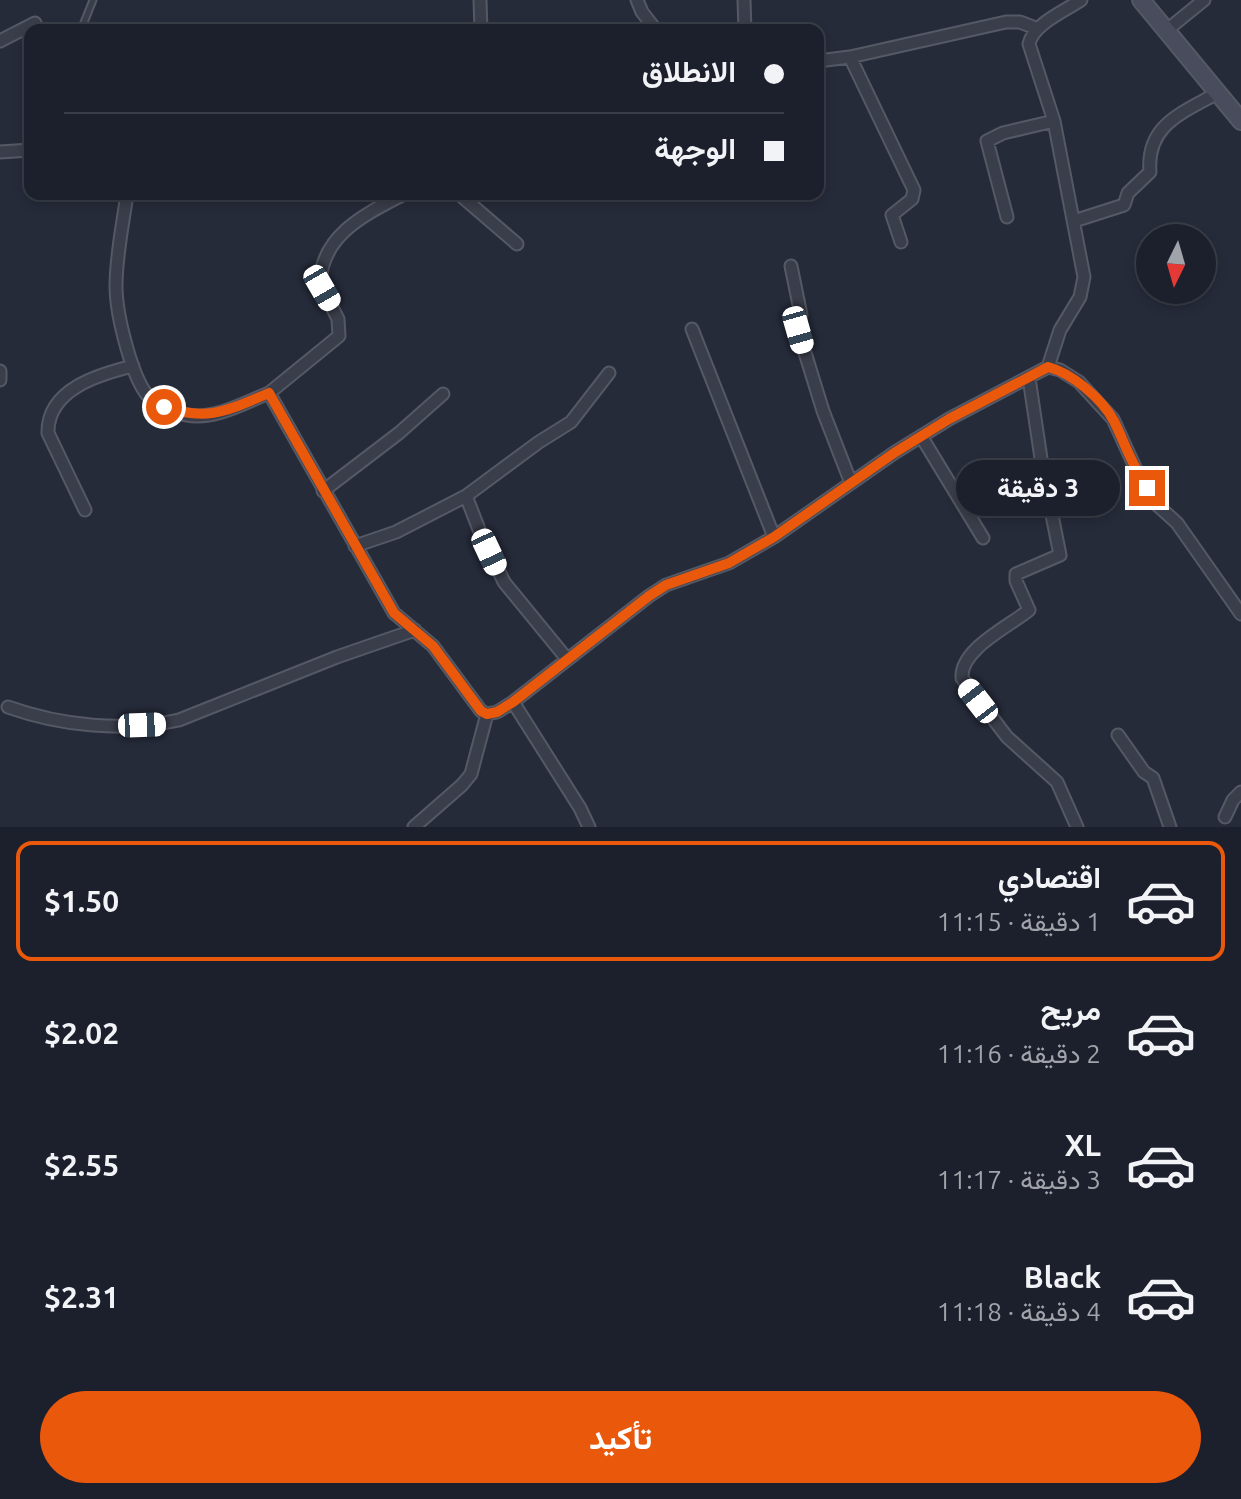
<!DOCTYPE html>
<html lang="ar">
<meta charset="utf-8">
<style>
body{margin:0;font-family:Ubuntu,Vazirmatn,sans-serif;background:#252834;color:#f1f3f6;direction:rtl;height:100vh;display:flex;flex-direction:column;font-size:30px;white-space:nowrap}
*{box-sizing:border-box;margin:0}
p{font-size:26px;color:#a0a3a9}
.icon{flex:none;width:44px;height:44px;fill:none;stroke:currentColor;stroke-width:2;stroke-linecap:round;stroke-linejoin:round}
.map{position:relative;height:827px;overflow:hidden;direction:ltr}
.details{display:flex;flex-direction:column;background:#1c202c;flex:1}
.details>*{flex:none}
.guide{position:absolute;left:24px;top:24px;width:800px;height:176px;border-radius:16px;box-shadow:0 4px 12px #0003,0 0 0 2px #3a3e48;direction:rtl;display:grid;align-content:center;height:176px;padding:0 40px;background:#1c202c}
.needle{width:52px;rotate:185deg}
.controls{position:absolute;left:1136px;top:224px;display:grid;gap:16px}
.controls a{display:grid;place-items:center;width:80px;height:80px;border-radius:50%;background:#1c202c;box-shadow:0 4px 12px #0003,0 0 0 2px #3a3e48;font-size:40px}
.end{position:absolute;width:36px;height:36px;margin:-18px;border:10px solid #ea580c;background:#fff;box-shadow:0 0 0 4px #fff}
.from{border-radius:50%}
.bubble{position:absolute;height:56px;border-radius:28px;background:#1c202c;box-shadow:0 4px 12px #0003,0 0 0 2px #3a3e48;font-size:26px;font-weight:700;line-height:56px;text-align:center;direction:rtl}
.car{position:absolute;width:24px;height:48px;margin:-24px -12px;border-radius:10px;box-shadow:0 0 6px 2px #0007;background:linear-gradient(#fff 24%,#345 0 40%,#fff 0 76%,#345 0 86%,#fff 0)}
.guide b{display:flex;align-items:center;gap:28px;height:76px;font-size:30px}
.guide b+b{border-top:2px solid #3a3e48}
.guide i{width:20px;height:20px;background:#f1f3f6}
ul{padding:14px 0 0;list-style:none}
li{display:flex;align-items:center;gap:24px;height:120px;margin:0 16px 12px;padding:0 24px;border:4px solid transparent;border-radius:16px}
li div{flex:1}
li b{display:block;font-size:30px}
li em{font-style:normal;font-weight:700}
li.selected{border-color:#ea580c}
li>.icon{width:72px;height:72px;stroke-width:1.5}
.primary-button{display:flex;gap:16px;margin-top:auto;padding:16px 40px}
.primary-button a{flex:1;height:92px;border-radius:48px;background:#ea580c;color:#fff;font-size:32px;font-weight:700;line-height:92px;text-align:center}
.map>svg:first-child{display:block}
</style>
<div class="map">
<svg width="1241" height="827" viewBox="0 0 1241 827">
<rect width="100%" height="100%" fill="#262b3a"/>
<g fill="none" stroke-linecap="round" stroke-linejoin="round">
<defs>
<path id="service" d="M81,30L93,0"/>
<path id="minor" d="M480,0L481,30
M637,0L642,12L656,30
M744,0L745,30
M1167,30L1204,0
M0,41L35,23
M850,57L914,190L912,199L892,215L901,242
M818,61L850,57L1006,22H1020L1038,29
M0,152L30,150
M127,194C123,224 116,255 116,286C116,312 132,385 153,401C161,408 176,413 187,415C215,420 244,403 269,393L394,613L433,646L481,711L487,714L497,712L513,702
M459,194L517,244
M1007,217L987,141L1003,133L1054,121
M1074,221L1124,205L1128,193L1150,172C1146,124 1183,113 1219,92
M791,266L801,315L798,330L823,411L851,483
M692,329L774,537
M1048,367L1060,370L1079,382L1113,419L1139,476L1155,503L1177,523L1241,614
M0,371V380
M1029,378L1042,465L1060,555L1016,574V581L1029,610C1010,626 960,649 962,678L1007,737L1057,782L1077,827
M269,393L339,336L338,319L320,283C322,234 366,214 404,194
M921,436L983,538
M323,491L399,433L443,394
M85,510L48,433C47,389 100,374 133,366
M355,546L396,532L466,496
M567,659L504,582L480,532L466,496L539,442L571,422L609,373
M8,707C61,726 124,732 179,720L337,657L415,630
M1118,735L1144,772L1153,778L1170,827
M1225,817L1233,800L1241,792
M414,827L462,785L471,774L487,714
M589,827L580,808L513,702L649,596L666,585L729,563L774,537L894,453L949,419L1048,367L1060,330L1080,297L1084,277L1054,121L1029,44C1033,24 1065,11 1081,0"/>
<path id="secondary" d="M1141,0L1241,121"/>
</defs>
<!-- service casing -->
<use href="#service" stroke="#555965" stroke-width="9"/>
<!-- minor casing -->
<use href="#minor" stroke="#555965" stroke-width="15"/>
<!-- secondary casing -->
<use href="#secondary" stroke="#555965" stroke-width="20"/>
<!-- service -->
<use href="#service" stroke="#3a3e4a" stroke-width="5"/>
<!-- minor -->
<use href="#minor" stroke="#3a3e4a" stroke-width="11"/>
<!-- secondary -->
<use href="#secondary" stroke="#484c5d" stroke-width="16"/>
</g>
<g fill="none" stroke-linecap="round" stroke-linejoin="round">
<!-- route -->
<path stroke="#ea580c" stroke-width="10" d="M164,407C209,422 228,410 269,393L394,613L433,646L481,711L487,714L497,712L513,702L649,596L666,585L729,563L774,537L894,453L949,419L1048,367C1072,373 1102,399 1114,421C1125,444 1133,467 1147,488"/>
</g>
</svg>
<div class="controls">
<a><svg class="needle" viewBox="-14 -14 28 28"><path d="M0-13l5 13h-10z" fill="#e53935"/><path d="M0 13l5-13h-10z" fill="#a0a3a9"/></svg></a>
</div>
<i class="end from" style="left:164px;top:407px"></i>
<i class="end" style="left:1147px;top:488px"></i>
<div class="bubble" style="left:956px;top:460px;width:164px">3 دقيقة</div>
<i class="car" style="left:322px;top:288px;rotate:150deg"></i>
<i class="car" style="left:798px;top:330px;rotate:164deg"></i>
<i class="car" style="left:489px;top:552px;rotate:155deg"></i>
<i class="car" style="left:978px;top:701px;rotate:322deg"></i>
<i class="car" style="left:142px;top:725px;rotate:88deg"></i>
<div class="guide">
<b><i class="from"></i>الانطلاق</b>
<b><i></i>الوجهة</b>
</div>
</div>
<section class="details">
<ul>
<li class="selected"><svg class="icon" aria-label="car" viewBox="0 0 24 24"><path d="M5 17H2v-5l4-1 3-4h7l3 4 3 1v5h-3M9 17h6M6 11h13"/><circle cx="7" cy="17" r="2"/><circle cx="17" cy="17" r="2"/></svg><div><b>اقتصادي</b><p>1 دقيقة · 11:15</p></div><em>$1.50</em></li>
<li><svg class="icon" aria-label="car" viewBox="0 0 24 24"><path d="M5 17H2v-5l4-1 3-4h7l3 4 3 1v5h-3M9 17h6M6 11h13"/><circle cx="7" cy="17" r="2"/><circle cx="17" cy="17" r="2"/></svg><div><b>مريح</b><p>2 دقيقة · 11:16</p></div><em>$2.02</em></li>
<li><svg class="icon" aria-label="car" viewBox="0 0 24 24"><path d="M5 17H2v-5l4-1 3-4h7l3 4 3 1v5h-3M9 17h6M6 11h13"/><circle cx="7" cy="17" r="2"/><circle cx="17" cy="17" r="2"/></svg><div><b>XL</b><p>3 دقيقة · 11:17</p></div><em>$2.55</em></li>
<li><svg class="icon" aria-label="car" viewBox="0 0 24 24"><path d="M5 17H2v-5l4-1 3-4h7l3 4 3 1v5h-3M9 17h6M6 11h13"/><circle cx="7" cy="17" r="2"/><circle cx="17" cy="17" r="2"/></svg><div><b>Black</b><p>4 دقيقة · 11:18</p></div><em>$2.31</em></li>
</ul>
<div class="primary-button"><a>تأكيد</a></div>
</section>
